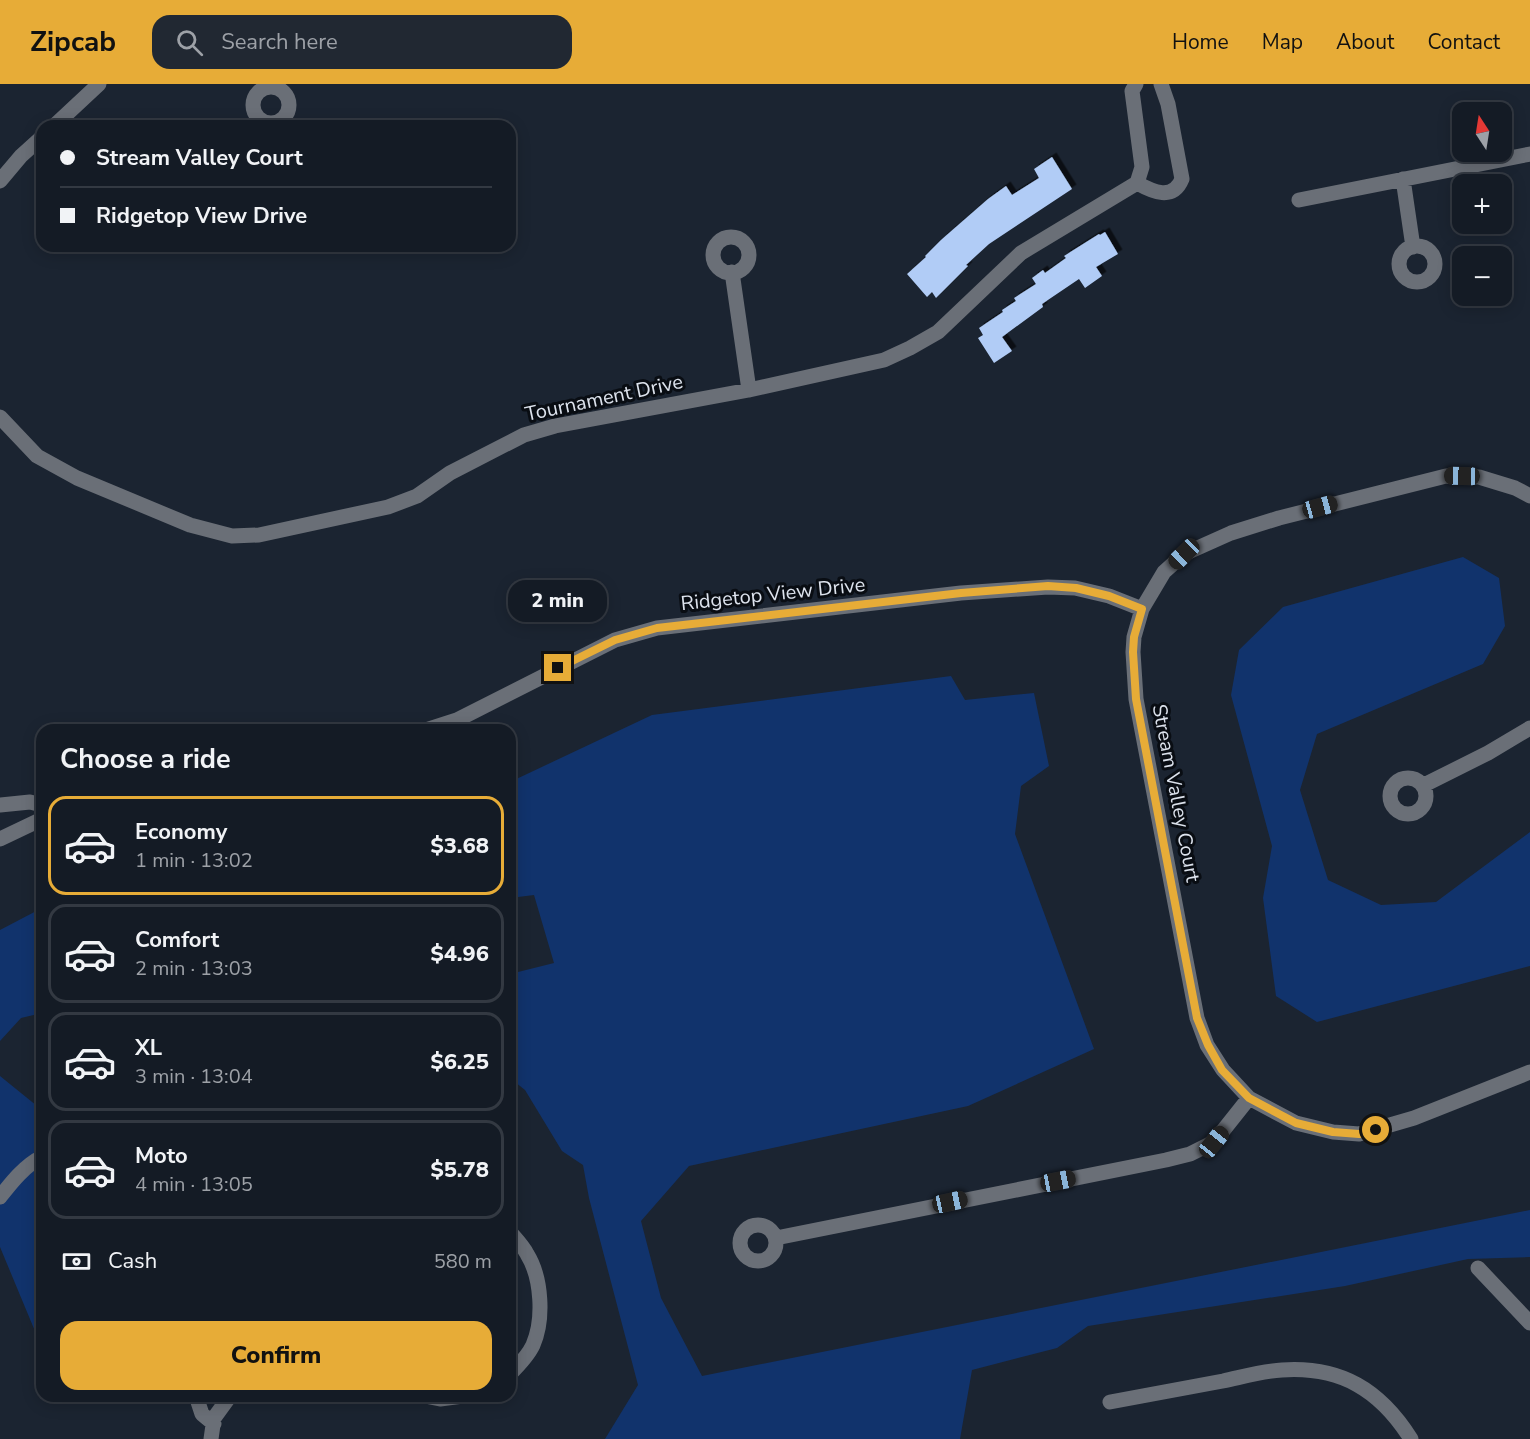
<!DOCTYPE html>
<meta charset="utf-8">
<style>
body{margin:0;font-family:"Nunito Sans",sans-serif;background:#212832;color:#f1f3f6;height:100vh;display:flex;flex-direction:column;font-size:22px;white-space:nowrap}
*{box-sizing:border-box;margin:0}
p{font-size:20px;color:#9da1a7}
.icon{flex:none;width:33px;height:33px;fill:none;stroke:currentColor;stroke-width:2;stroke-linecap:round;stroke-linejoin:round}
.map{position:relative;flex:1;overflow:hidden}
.sheet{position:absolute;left:36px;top:640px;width:480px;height:678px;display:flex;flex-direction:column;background:#141b25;border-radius:18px;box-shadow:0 3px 15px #0003,0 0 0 2px #333942}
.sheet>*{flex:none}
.guide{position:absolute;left:36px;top:36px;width:480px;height:132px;border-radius:18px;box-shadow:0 3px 15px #0003,0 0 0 2px #333942;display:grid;align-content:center;height:132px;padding:0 24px;background:#141b25}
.needle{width:39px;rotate:348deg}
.fabs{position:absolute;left:1452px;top:18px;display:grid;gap:12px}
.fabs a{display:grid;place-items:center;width:60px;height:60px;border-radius:12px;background:#141b25;box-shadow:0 3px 15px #0003,0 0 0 2px #333942;font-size:30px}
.end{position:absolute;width:27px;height:27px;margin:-14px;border:8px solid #e7ac37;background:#111;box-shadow:0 0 0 3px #111}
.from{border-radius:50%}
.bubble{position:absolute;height:42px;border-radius:18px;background:#141b25;box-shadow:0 3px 15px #0003,0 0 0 2px #333942;font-size:20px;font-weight:800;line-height:42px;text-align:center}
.car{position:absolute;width:18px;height:36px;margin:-18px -9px;border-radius:8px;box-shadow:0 0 4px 2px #0007;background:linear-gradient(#222 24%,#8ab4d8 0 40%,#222 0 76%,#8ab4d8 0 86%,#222 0)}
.guide b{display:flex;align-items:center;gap:21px;height:57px;font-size:22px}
.guide b+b{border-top:2px solid #333942}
.guide i{width:15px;height:15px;background:#f1f3f6}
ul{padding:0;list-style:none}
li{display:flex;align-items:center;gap:18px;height:99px;margin:0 12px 9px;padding:0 12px;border:3px solid #333942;border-radius:18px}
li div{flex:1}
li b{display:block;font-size:22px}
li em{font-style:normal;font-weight:800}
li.on{border-color:#e7ac37}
li>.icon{width:54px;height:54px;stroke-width:1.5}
h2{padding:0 24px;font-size:27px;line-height:72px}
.pay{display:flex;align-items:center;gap:15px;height:66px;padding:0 24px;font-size:22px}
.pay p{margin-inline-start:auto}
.button{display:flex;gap:12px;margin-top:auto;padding:12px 24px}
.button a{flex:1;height:69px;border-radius:18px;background:#e7ac37;color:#111;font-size:24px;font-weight:800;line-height:69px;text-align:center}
header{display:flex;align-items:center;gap:36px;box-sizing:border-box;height:84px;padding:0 30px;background:#e7ac37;color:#111}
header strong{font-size:28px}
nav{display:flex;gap:33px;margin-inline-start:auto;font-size:21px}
.search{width:420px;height:54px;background:#212832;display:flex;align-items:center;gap:15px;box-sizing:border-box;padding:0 21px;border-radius:18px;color:#9da1a7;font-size:22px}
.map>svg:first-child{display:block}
</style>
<header>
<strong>Zipcab</strong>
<div class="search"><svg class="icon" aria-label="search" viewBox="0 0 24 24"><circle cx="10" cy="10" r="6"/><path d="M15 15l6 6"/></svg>Search here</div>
<nav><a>Home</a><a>Map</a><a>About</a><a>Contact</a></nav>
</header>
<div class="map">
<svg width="1530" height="1355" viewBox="0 0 1530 1355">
<defs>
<filter id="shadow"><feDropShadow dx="4.5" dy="-4.5" stdDeviation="0" flood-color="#0009"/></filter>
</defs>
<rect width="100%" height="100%" fill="#1b2431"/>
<!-- green -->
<path fill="#11336c" d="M1463,473L1499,494L1505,542L1483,580L1317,650L1300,706L1328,796L1381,821L1436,818L1530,748V882L1317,938L1276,912L1263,814L1272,762L1231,611L1239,566L1283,523Z
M951,592L965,616L1034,609L1049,682L1021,702L1015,750L1094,965L968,1022L689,1082L641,1137L661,1214L702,1292L1530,1126V1173L1468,1175L1345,1202L1088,1242L1057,1264L972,1286L960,1355H605L638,1301L589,1114L583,1081L562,1067L525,1006L510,994V890L554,879L534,811L510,814V698L652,631Z
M42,824V929L21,934L0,957V846Z
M0,992L42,1026V1264L0,1163Z"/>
<!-- building -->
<path fill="#b1ccf6" filter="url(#shadow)" d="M1052,73L1072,105L989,160L966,181L968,182L936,214L932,208L927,213L907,190L926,173L925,172L941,156L988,115L1006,102L1012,111L1039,94L1034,85Z
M1105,148L1118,170L1096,183L1102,192L1085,204L1079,195L1042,220L1043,223L1002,253L1012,267L994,279L978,254L983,251L979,244L1003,228L1002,226L1016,217L1014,214L1036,200L1032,194L1043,186L1045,189L1066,174L1064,172L1099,150L1100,151Z"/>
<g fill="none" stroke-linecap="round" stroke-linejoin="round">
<!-- minor -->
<path stroke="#6a6f77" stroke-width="15" d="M253 21a18 18 0 1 1 36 0a18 18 0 1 1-36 0Z
M54,42L99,0
M1403,95L1413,163
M0,97L21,72L42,53
M1137,99C1153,108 1173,117 1182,95L1168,20L1161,0
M1299,116L1530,70
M713 171a18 18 0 1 1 36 0a18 18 0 1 1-36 0Z
M1399 180a18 18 0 1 1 36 0a18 18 0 1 1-36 0Z
M732,188L749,306
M0,333L37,372L77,394L190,441L232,452L259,451L388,423L417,412L450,389L524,351L555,342L749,306L884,276L910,264L938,248L1021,169L1137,99L1142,83L1132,7L1136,0
M1530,412L1515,404L1479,393L1446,392L1279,434L1231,449L1184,470L1164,488L1142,525L1134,553L1133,568L1136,615L1197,934L1207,961L1223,986L1249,1014L1296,1039L1333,1048L1359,1050L1414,1034L1530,988
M426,646L457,636L615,556L657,544L961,509L1048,503L1075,504L1109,512L1142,525
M1390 712a18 18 0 1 1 36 0a18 18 0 1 1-36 0Z
M1424,701L1488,669L1530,644
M0,721L30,718L42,721
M0,755L42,735
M0,1113C11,1099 25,1081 42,1073
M740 1159a18 18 0 1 1 36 0a18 18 0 1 1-36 0Z
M510,1148C516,1155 523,1162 527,1170C542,1194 544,1236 533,1261C528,1272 518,1282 510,1290
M776,1154L1166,1076L1190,1070L1214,1058L1249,1014
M1478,1184L1530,1239
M196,1312L202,1330L214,1340
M425,1312L440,1315L463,1312
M1110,1318C1148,1311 1185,1304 1223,1297C1242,1293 1262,1287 1282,1286C1341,1282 1380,1306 1411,1355
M211,1355L214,1334L230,1312"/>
</g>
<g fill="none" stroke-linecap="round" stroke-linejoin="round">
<!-- route -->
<path stroke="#e7ac37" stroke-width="8" d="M558,584L615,556L657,544L961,509L1048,502L1076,504L1109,512L1142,525L1134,553L1133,568L1136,615L1197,934L1208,961L1222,986L1249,1014L1296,1039L1333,1048L1359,1050L1376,1046"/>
</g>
<g text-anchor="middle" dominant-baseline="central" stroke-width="6" stroke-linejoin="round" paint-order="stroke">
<!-- street labels -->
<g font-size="20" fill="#dde3ed" stroke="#090d13">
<text transform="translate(604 314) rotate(-12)">Tournament Drive</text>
<text transform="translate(773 510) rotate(-6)">Ridgetop View Drive</text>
<text transform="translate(1176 709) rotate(79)">Stream Valley Court</text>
</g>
</g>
</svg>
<div class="fabs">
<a><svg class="needle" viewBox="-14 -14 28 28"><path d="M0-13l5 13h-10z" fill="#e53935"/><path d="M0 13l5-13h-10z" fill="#9da1a7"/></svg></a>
<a>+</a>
<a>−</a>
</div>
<i class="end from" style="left:1376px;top:1046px"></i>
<i class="end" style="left:558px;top:584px"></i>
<div class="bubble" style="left:508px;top:496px;width:99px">2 min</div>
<i class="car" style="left:1462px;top:392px;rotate:271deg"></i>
<i class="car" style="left:1320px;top:423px;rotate:75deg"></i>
<i class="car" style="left:1184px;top:470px;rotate:226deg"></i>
<i class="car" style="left:1214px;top:1058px;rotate:39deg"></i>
<i class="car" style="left:1058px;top:1097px;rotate:79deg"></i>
<i class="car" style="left:950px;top:1118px;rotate:78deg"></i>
<div class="guide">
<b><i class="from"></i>Stream Valley Court</b>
<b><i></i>Ridgetop View Drive</b>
</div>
<section class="sheet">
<h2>Choose a ride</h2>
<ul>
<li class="on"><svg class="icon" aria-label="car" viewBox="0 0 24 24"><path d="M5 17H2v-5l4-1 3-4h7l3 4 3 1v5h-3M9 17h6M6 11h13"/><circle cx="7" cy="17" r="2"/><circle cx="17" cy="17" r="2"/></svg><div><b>Economy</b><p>1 min · 13:02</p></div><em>$3.68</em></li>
<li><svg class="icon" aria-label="car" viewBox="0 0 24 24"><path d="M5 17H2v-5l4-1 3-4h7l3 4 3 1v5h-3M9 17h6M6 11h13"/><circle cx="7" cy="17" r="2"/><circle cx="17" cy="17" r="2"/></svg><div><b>Comfort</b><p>2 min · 13:03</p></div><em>$4.96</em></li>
<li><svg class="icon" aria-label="car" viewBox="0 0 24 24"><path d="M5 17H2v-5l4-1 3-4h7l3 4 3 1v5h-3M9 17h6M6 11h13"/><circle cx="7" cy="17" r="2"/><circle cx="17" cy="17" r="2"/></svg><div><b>XL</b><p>3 min · 13:04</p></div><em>$6.25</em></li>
<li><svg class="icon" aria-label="car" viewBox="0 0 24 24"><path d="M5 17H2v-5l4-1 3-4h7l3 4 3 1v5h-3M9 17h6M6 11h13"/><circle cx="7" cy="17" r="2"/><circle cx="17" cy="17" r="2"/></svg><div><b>Moto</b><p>4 min · 13:05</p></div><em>$5.78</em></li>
</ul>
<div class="pay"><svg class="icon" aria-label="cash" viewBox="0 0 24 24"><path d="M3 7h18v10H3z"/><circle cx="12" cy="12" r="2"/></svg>Cash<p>580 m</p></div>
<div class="button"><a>Confirm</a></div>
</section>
</div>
